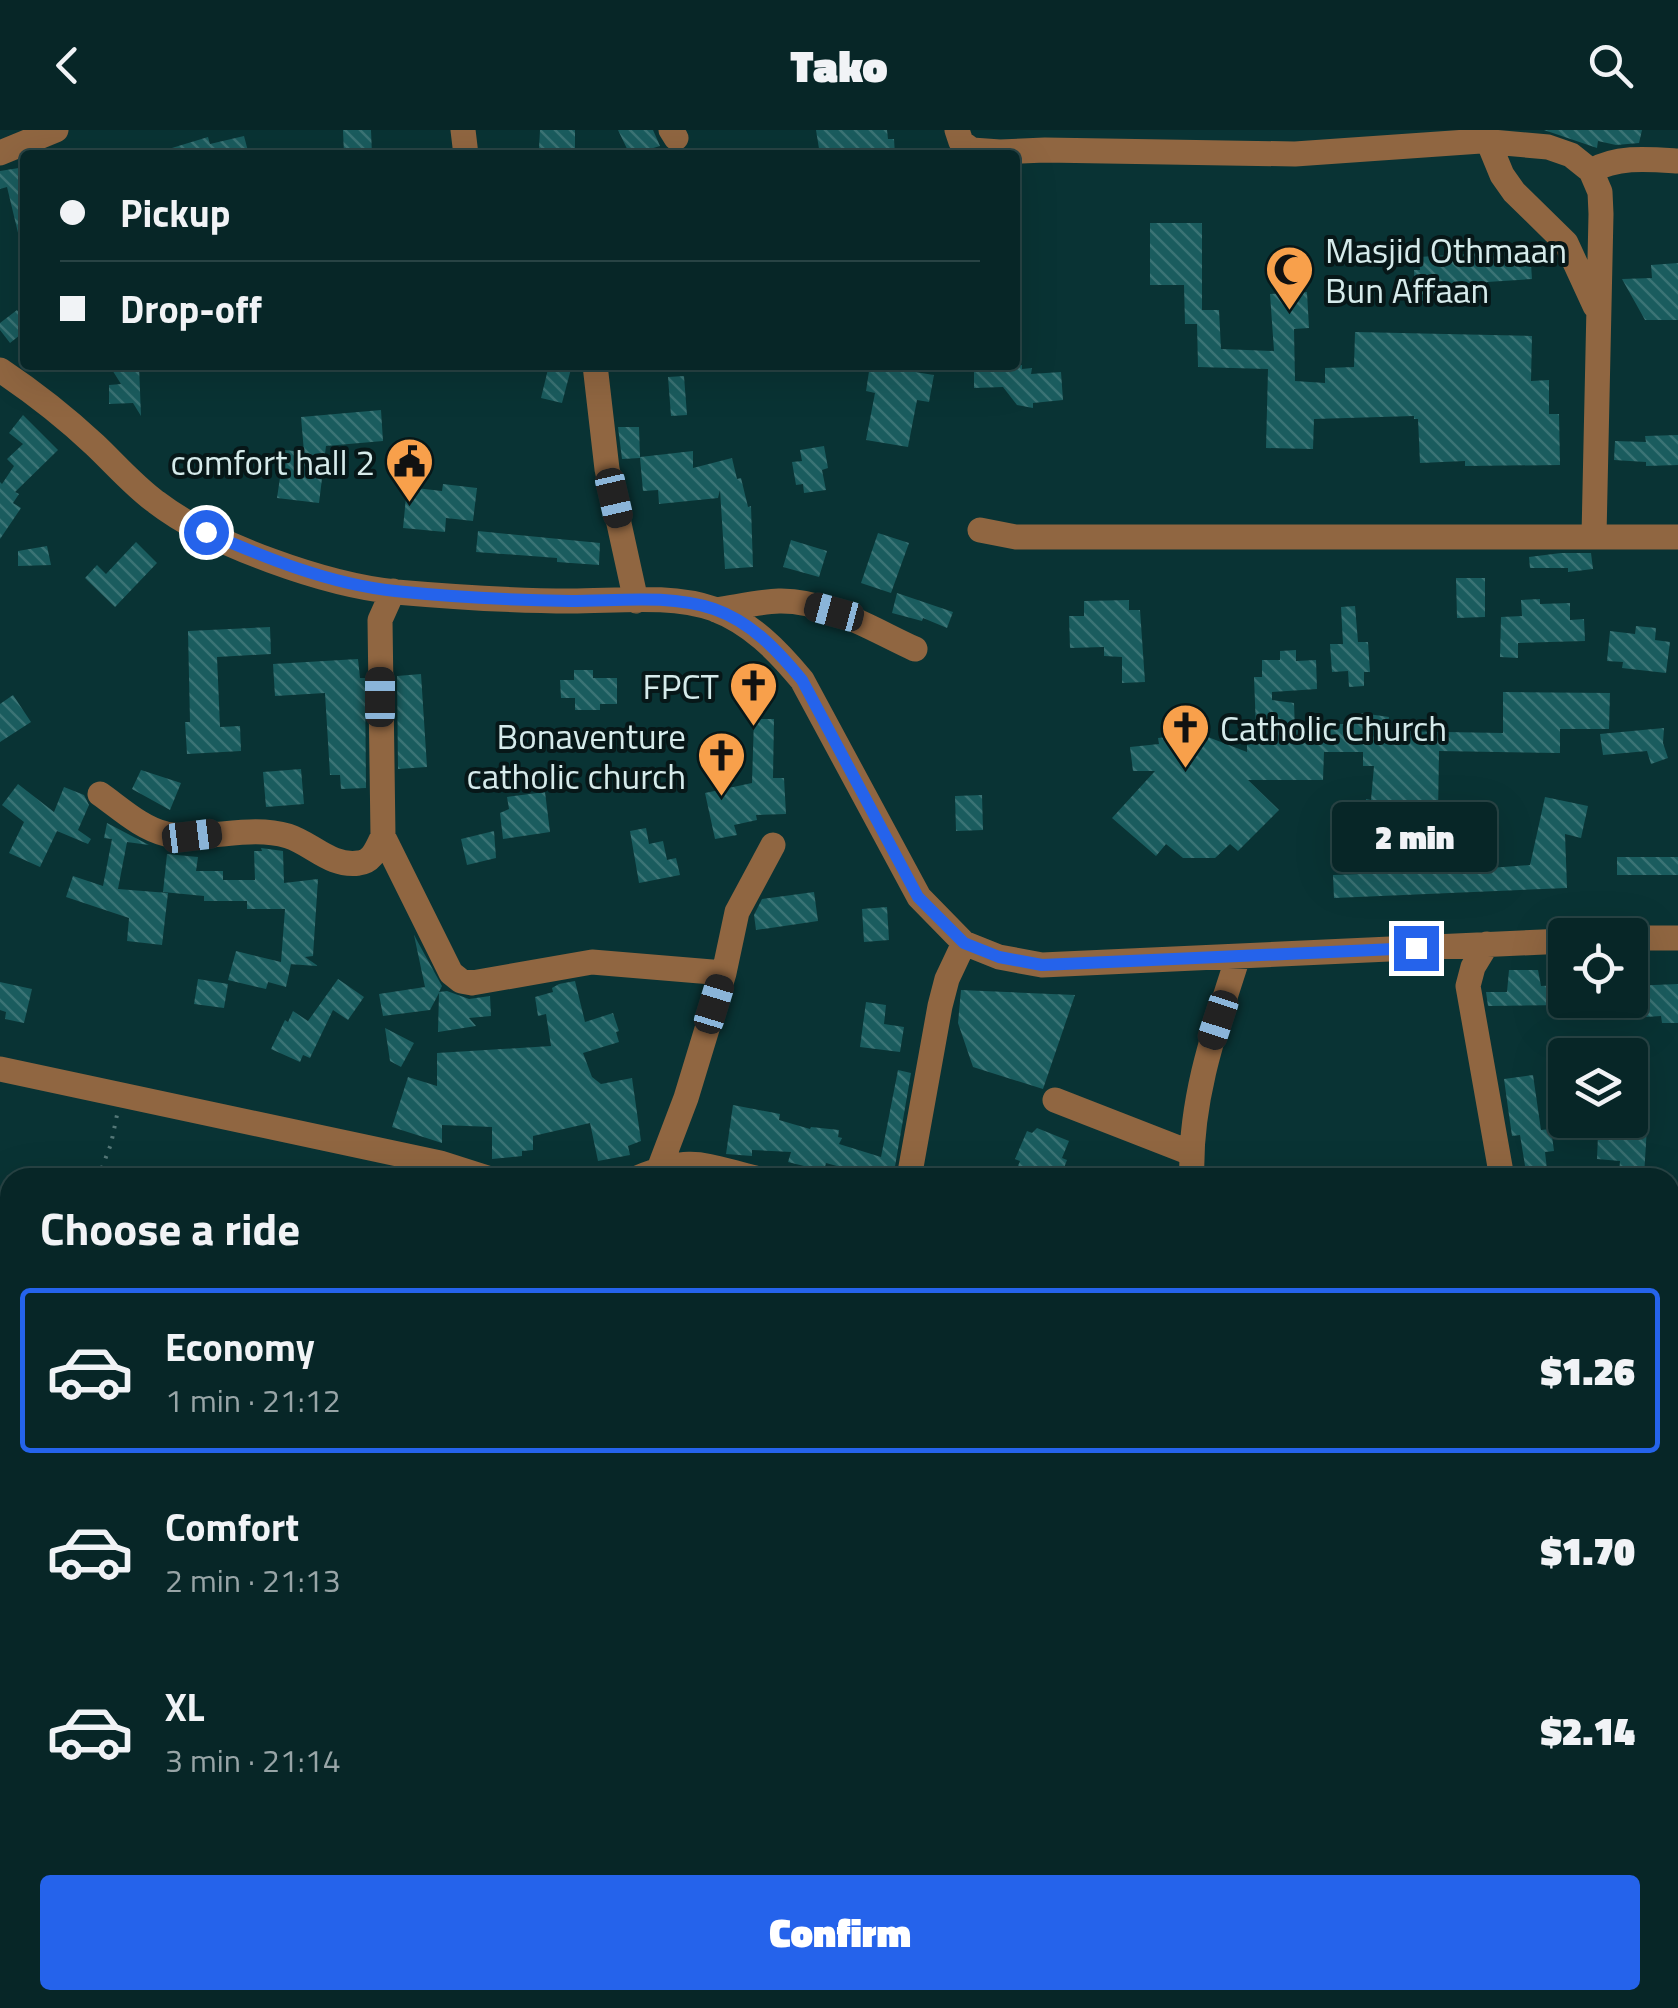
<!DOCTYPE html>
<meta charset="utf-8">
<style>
body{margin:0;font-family:"Titillium Web",sans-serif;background:#102e2f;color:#f1f3f6;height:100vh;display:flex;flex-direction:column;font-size:38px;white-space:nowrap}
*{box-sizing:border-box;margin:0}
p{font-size:32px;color:#98a5a7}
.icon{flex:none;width:55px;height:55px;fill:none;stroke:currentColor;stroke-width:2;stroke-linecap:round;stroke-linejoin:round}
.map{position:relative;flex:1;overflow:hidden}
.side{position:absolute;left:0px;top:1038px;width:1680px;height:842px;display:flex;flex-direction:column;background:#072627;border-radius:30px 30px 0 0;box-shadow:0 10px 40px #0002,0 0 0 2px #284344}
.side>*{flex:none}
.hud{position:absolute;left:20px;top:20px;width:1000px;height:220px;border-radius:10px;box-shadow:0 10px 40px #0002,0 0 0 2px #284344;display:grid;align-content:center;height:220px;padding:0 40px;background:#072627}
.fabs{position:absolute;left:1548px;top:788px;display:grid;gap:20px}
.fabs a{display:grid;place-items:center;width:100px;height:100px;border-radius:10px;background:#072627;box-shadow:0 10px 40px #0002,0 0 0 2px #284344;font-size:50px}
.end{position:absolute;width:45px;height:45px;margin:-22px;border:12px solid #2563eb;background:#fff;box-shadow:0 0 0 5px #fff}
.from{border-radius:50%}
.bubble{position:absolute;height:70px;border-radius:10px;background:#072627;box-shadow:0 10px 40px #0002,0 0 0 2px #284344;font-size:32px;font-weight:800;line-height:70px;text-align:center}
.car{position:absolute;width:30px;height:60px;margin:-30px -15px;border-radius:12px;box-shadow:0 0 8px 2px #0007;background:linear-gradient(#222 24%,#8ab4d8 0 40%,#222 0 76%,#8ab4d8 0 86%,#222 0)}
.hud b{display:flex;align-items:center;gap:35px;height:95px;font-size:38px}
.hud b+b{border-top:2px solid #284344}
.hud i{width:25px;height:25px;background:#f1f3f6}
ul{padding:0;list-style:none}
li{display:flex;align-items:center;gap:30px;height:165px;margin:0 20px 15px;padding:0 20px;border:5px solid transparent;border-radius:10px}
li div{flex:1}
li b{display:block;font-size:38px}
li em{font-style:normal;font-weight:800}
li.current{border-color:#2563eb}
li>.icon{width:90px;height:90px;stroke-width:1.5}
h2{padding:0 40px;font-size:45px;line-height:120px}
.button{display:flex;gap:20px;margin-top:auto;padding:20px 40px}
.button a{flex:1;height:115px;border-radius:10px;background:#2563eb;color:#fff;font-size:40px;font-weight:800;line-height:115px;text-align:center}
header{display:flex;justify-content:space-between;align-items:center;height:130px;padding:0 40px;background:#072627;font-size:45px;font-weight:800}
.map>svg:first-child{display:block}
</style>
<header><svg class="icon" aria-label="back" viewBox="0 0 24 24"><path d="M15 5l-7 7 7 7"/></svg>Tako<svg class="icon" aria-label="search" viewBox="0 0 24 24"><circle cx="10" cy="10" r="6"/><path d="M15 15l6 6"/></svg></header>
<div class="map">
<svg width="1678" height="1878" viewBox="0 0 1678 1878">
<defs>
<pattern id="building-back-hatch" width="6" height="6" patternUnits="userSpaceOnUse" patternTransform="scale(2.5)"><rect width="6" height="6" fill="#1a5c5e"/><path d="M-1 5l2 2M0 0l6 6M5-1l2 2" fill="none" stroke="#3b7475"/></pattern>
</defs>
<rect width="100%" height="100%" fill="#093334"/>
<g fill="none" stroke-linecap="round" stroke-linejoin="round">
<!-- stream -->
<path stroke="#0d797c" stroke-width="6" d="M1670,1794L1678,1823"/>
</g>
<!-- building -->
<path fill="url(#building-back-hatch)" d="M343,0H371L372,25H344Z
M540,0H575V18H539Z
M618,0H653L660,16L630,25Z
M816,0H887L888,9H894L895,25H820Z
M1544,0H1642L1639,13L1616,15L1598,11L1597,18Z
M244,6L249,25H163L162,21L208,7L210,14Z
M25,37V107H19L7,57L0,59V41Z
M1150,93H1202V180H1219L1221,219L1274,221L1270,164L1307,162L1309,198L1294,199L1295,251L1325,253V238L1354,237L1355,202L1532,206L1531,251L1549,250V284H1559L1560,335L1465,336V331L1420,333L1418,289H1414V286L1314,289L1313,319L1266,318L1268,239L1198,237L1197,194H1185L1184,155H1150Z
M1530,120L1532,149L1487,152L1486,169L1415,171L1414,140H1420L1419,127Z
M1678,133V190H1645L1622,149L1652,148L1651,135Z
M17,180L25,191V201L10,213L0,200V193Z
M109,235H139L141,286L133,273L109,274V255L121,254Z
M549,235H572L562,273L541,268Z
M870,235L934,245L929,272L917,270L908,317L866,310L875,263L866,261Z
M974,235H1022V239L1032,238L1031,244L1061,242L1063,270L1033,273V278L1017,275L1003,257L974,258Z
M684,246L687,285L671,286L668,247Z
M381,280L383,311L326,316L319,373L277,368L284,320L304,322L301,287Z
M23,285L58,320L15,362L19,364L13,373L21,378L0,409V352L2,354L14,336L7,329L23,314L9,303Z
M618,297H639L640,327L693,321V338L732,328L737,349L741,348L748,377L751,376L753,437L725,439L720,360L718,368L659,374L658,360L643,361L640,328L622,329Z
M1678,305V335L1646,336V332L1614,330L1615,311L1646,312L1645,306Z
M824,316L828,338L822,340L826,360L804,363L803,354L796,355L792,332L802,331L800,320Z
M443,354L477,358L473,391L446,388L445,402L403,398L407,357L442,361Z
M478,401L600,413L599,435L557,432V428L476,422Z
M878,403L909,413L891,463L861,453Z
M791,410L827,421L819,447L783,437Z
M136,412L157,433L115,477L85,448L97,435L106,444Z
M47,416L51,435L18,436V421Z
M1561,423H1591L1593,439L1568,442V438H1530L1529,427Z
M1456,448H1485V487L1457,488Z
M897,463L953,482L947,498L923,488L922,491L892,483Z
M1540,469V474L1570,473V490L1584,489L1585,511L1518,513V528L1500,527L1501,487L1522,486L1521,470Z
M1129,470V480H1140L1145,552L1122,553V527L1104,526V517L1070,518L1069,486H1084V471Z
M1355,476L1358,512H1368L1370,542H1364V556L1349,557L1348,541L1332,542L1330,514H1343L1341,477Z
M1636,496L1656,498L1655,510L1670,512L1666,543L1622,538L1623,532L1607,531L1610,501L1635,504Z
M270,497L271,524L217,527L220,597L240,596L241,621L187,624L185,592H190L188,501Z
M1296,520V531L1316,530L1317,559L1272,562V570L1294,573L1295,600H1327V594H1359L1361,583L1389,587L1387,601L1503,603V562L1610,563L1609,599H1560V623L1439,621L1438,685H1399L1396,743L1451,741L1530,735L1545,667L1588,676L1581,708L1565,704L1567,758L1334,768L1333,745L1362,744L1366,669L1371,670L1374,636H1363V622H1324L1323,650H1248L1279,680L1238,721L1230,714L1215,728H1183L1166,714L1156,726L1112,688L1155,641H1133L1130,617L1159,614L1158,608L1200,604L1247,622V599H1256L1254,547H1262V530H1280V521Z
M358,529L360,548H365L366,658L341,659L340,645H330L325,563L275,566L273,534Z
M574,540H593V548H617V574H600V580H575V568H561L560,550H574Z
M421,544L427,637L398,639L397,546Z
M13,565L31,592L0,612V574Z
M754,589H774L773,648H784L786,684L756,685L757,690L734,695L737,705L715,709L705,663L752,653Z
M1664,598L1663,613L1668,628L1651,634L1647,621L1603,625L1600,604Z
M301,639L304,674L266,677L263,642Z
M141,640L181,653L170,680L132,659Z
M18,654L54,682L64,657L84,665L89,675L78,700L91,709L88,714L57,701L40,737L9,723L24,692L2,675Z
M545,662L550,702L503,709L500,683L509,679L507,667Z
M982,665L983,700L956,701L955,666Z
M107,693L149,715L127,712L118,759L168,763L162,815L127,811L129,788L66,767L73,746L103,756L112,709L104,708Z
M646,698L649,714L663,711L667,730L676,728L680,745L639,753L630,701Z
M494,701L496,728L467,735L461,709Z
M261,718L283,721L284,753L318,749L313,826L305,827L318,836L288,834H291L286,857L268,852L266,859L228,850L236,821L281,832L285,779H247V771H204V766L163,762L167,724L198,727L196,741H223V750H255L254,721H262Z
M1617,727H1678V745H1617Z
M814,762L818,791L756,800L754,785L762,769Z
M887,777L889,810L864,812L862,779Z
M414,805L442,856L439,862L447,861L469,869L490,866L491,886L469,888L476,896L438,902L439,863L430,880L383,886L379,864L425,857Z
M1509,840H1538L1541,856L1565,855V875L1488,876L1486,862H1507Z
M198,849L228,854L224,878L194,874Z
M338,849L364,867L348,890L333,880L310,928L303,925L300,932L271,919L285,890L288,892L293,881L308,891Z
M575,851L585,892L613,883L619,901L616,902L619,912L583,923L592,947L601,954L632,948L641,1011L628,1016L630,1025L598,1031L590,993L533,1006V1020L522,1021V1026L492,1029V997L442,995V1013L392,997L408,947L437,956V923L551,916L546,884L538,886L535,867L553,862L552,858L559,854Z
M0,852L32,859L24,893L5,889L6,882L0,880Z
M1678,854V893H1662L1661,886L1630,888V856Z
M961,860L1075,865L1043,959L973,937L958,893Z
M866,872L886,875L884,894L904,897L900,922L860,917Z
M385,898L414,913L401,937L390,931Z
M898,940L911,943L893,1048H861L862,1043L826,1033L824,1041L788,1032L791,1022L752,1020V1026L726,1024L733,975L780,984L779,990L810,999L811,997L839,1000L838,1007L842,1008L839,1014L881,1027Z
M1533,945L1541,1000L1551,999L1554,1021L1545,1022L1548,1048H1527L1520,1005L1512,1006L1508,978L1504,949Z
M1630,948H1650L1644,1046L1619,1044L1620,1031L1597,1029L1598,1005L1620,1006L1621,990H1630Z
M1037,998L1069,1011L1062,1028L1067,1030L1060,1048H1048L1018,1036L1020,1031L1015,1029L1027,1001L1032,1003Z"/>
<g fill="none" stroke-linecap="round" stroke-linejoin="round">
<!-- path -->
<path stroke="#547777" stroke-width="4" stroke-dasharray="2.5 8" stroke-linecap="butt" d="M98,1048L111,1014L117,985"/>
<!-- minor -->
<path stroke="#906641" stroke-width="25" d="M463,0L466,25
M671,0L676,8
M957,0L961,12L972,20L1000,22L1045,20L1295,24L1481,11L1548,17L1571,25L1591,41L1600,62L1601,84L1594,406
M1488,11L1502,45L1514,62L1566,113L1595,176
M0,23L56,0
M1591,41C1617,26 1648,29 1678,31
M595,235L607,339L636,471
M0,240C33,262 66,288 95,315C115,334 134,356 156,372C212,415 326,455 396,462C454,467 513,471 571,471C617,471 670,464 714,479C751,493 777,520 802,550L919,767L964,813L999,827L1042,835L1565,811
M980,400L1016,407H1678
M393,461L380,490L383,706L451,843L461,851L472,853L592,832L724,843
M716,480C737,477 758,472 779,471C827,470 873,500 915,519
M100,664C120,678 141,698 166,704C206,712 248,694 288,706C313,714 330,737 359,733C373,732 377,717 383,706
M1630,808H1678
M1487,814L1473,837L1468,856L1502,1048
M0,939L440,1033L487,1048
M1055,970L1191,1023
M659,1039L686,968L724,843L737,782L773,715
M637,1048C692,1026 699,1034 755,1048
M909,1048L940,876L947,849L964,813
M1192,1048C1189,972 1215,898 1238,827
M0,1315L10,1313
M1670,1841L1678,1847
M915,1870L920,1878
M1334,1870L1340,1878
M1496,1870L1498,1878
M88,1878L90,1870
M293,1878L296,1870
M502,1878L505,1870
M686,1878L689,1870"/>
</g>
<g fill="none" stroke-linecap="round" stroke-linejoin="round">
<!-- route -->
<path stroke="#2563eb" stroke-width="12" d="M206,402C266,428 329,454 395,461C452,467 512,470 570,471C617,471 669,464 714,479C751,492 777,520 802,550L918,767L964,813L999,827L1042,835L1416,818"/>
</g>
<!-- icons -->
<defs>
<symbol id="mosque-pin" viewBox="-11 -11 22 30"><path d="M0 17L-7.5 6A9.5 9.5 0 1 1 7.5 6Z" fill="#f8a04b" stroke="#071718"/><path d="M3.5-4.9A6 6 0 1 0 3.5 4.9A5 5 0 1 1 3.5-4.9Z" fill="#111"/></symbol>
<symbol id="civic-pin" viewBox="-11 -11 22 30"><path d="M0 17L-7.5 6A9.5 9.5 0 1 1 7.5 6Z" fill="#f8a04b" stroke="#071718"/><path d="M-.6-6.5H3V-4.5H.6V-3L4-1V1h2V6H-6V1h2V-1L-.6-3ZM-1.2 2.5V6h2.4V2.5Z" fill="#111"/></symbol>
<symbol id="church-pin" viewBox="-11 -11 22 30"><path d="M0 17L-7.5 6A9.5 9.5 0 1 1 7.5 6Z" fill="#f8a04b" stroke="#071718"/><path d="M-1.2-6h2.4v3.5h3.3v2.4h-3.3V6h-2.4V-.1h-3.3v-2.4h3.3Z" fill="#111"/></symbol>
</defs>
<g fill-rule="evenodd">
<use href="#mosque-pin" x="1262" y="112" width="55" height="75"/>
<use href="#civic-pin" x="382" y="304" width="55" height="75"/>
<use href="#church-pin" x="726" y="528" width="55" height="75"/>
<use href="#church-pin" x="1158" y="570" width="55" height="75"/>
<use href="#church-pin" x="694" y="598" width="55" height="75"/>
</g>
<g text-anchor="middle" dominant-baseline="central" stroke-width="8" stroke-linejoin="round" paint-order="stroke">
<!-- poi labels -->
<g font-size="35" fill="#d6ebeb" stroke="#071718" text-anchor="end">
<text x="1325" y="120" text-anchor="start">Masjid Othmaan<tspan x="1325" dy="40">Bun Affaan</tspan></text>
<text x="375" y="332">comfort hall 2</text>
<text x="719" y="556">FPCT</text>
<text x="1220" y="598" text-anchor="start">Catholic Church</text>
<text x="686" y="606">Bonaventure<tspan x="686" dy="40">catholic church</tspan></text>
</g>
</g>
</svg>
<div class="fabs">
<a><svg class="icon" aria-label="locate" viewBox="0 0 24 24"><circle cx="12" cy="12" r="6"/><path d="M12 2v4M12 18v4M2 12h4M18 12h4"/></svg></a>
<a><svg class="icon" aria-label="layers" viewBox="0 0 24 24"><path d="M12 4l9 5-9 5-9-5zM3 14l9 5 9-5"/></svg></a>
</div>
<i class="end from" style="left:206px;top:402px"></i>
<i class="end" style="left:1416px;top:818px"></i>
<div class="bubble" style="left:1332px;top:672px;width:165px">2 min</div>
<i class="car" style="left:614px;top:368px;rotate:167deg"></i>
<i class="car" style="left:834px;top:482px;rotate:285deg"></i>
<i class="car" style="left:380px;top:567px;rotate:0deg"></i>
<i class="car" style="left:192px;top:706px;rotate:83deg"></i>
<i class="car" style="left:714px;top:874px;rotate:17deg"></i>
<i class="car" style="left:1218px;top:890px;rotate:198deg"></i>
<div class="hud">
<b><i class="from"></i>Pickup</b>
<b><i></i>Drop-off</b>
</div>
<section class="side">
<h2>Choose a ride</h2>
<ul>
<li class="current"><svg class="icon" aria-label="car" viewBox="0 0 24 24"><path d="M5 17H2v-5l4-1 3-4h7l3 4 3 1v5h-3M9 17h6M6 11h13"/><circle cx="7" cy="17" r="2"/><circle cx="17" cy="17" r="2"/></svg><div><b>Economy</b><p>1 min · 21:12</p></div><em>$1.26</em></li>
<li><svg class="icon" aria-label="car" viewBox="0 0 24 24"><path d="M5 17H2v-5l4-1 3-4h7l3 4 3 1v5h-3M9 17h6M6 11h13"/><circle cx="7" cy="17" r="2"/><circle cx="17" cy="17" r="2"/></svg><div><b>Comfort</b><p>2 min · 21:13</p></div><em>$1.70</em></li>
<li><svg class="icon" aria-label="car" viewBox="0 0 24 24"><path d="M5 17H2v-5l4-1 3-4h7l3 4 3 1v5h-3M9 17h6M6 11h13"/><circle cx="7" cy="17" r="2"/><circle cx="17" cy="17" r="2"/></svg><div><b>XL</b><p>3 min · 21:14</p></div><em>$2.14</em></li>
</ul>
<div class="button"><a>Confirm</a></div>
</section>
</div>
